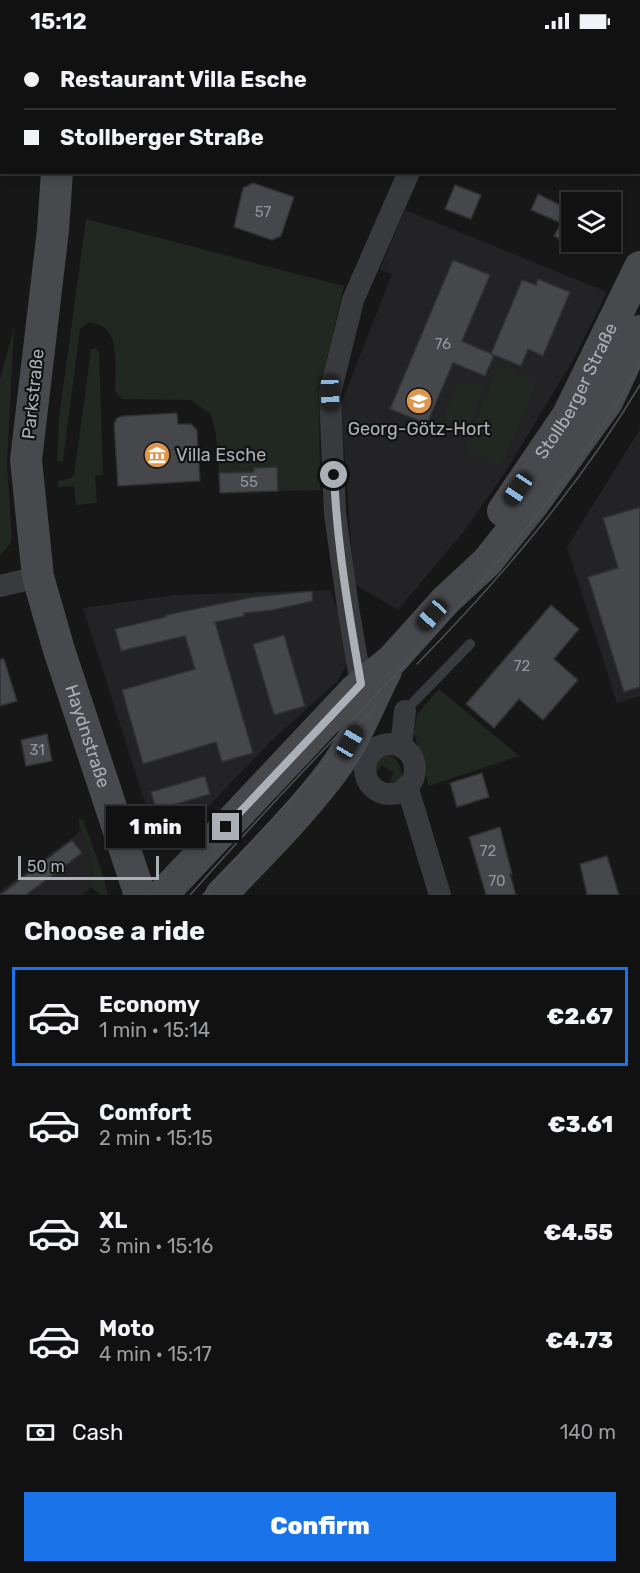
<!DOCTYPE html>
<meta charset="utf-8">
<style>
body{margin:0;font-family:Rubik,sans-serif;background:#1e1f20;color:#f1f3f6;height:100vh;display:flex;flex-direction:column;font-size:22px;white-space:nowrap}
*{box-sizing:border-box;margin:0}
p{font-size:20px;color:#9c9d9f}
.icon{flex:none;width:33px;height:33px;fill:none;stroke:currentColor;stroke-width:2;stroke-linecap:round;stroke-linejoin:round}
.map{position:relative;height:853px;overflow:hidden}
.drawer{display:flex;flex-direction:column;background:#111112;flex:1}
.drawer>*{flex:none}
.guide{position:absolute;left:0px;top:0px;width:640px;height:132px;box-shadow:0 3px 9px #0003,0 0 0 2px #303132;display:grid;align-content:center;height:132px;padding:0 24px;background:#111112}
.tools{position:absolute;left:561px;top:150px;display:grid;gap:12px}
.tools a{display:grid;place-items:center;width:60px;height:60px;border-radius:0px;background:#111112;box-shadow:0 3px 9px #0003,0 0 0 2px #303132;font-size:30px}
.scale{position:absolute;left:18px;bottom:15px;width:141px;box-sizing:border-box;padding-left:6px;border:3px solid #abb0b7;border-top:0;font-size:16px;line-height:21px;white-space:nowrap;color:#abb0b7;-webkit-text-stroke:4px #121213;paint-order:stroke}
.end{position:absolute;width:27px;height:27px;margin:-14px;border:8px solid #abb0b7;background:#111;box-shadow:0 0 0 3px #111}
.from{border-radius:50%}
.bubble{position:absolute;height:42px;border-radius:0px;background:#111112;box-shadow:0 3px 9px #0003,0 0 0 2px #303132;font-size:20px;font-weight:800;line-height:42px;text-align:center}
.car{position:absolute;width:18px;height:36px;margin:-18px -9px;border-radius:8px;box-shadow:0 0 4px 2px #0007;background:linear-gradient(#222 24%,#8ab4d8 0 40%,#222 0 76%,#8ab4d8 0 86%,#222 0)}
.guide b{display:flex;align-items:center;gap:21px;height:57px;font-size:22px}
.guide b+b{border-top:2px solid #303132}
.guide i{width:15px;height:15px;background:#f1f3f6}
ul{padding:0;list-style:none}
li{display:flex;align-items:center;gap:18px;height:99px;margin:0 12px 9px;padding:0 12px;border:3px solid transparent;border-radius:0px}
li div{flex:1}
li b{display:block;font-size:22px}
li em{font-style:normal;font-weight:800}
li.current{border-color:#1a73e8}
li>.icon{width:54px;height:54px;stroke-width:1.5}
h2{padding:0 24px;font-size:27px;line-height:72px}
.pay{display:flex;align-items:center;gap:15px;height:66px;padding:0 24px;font-size:22px}
.pay p{margin-inline-start:auto}
.action{display:flex;gap:12px;margin-top:auto;padding:12px 24px}
.action a{flex:1;height:69px;border-radius:0px;background:#1a73e8;color:#fff;font-size:24px;font-weight:800;line-height:69px;text-align:center}
.status{display:flex;justify-content:space-between;align-items:center;height:42px;padding:0 30px;background:#111112;direction:ltr}
.status svg{height:16px;fill:currentColor}
.map>svg:first-child{display:block}
</style>
<div class="status"><b>15:12</b><svg viewBox="0 0 49 12"><path d="M0 12V9h3v3zM5 12V6h3v6zM10 12V3h3v9zM15 12V0h3v12zM26 1h20v11H26zM47 4h2v5h-2z"/></svg></div>
<div class="map">
<svg width="640" height="853" viewBox="0 0 640 853">
<rect width="100%" height="100%" fill="#171718"/>
<!-- built -->
<path fill="#232325" d="M405,168L607,250L573,318L506,429L465,488L398,568L354,542L341,362L392,232L380,227Z
M640,387V654L617,661L567,505Z
M331,548L351,614L337,640L272,698L201,772L171,793L148,770L83,566L175,553Z
M80,788L87,797L92,817L91,845L83,853H0V849L76,793Z"/>
<!-- green -->
<path fill="#212821" d="M86,177L344,244L319,350L320,448L278,449L277,425L254,426V430L219,431L216,392L211,373L191,358L123,357L115,349C115,333 119,298 106,287C102,283 94,281 88,280L80,287L63,419L57,420L59,376Z
M14,286L7,423L12,496L10,502L0,513V337Z
M95,306L99,310L103,433L95,434L97,461L76,463L74,444L58,445V439L71,436L74,433L91,308Z
M498,323L537,341L501,424L464,409Z
M459,337L484,347L468,388L442,377Z
M439,647L519,714L429,744L414,691L417,672Z
M383,713C398,713 399,721 403,735L398,741L389,740L394,731L382,723L376,732C373,723 375,718 383,713Z
M79,777L83,778L101,827L108,853H100L91,845C92,835 93,824 91,814C89,802 77,787 79,777Z"/>
<!-- building -->
<path fill="#46474b" stroke="#313134" stroke-width="1.5" d="M253,141L294,155L281,194L272,198L234,185L243,146Z
M455,143L481,153L471,177L445,167Z
M538,152L568,167L572,161V204L554,194L561,181L531,168Z
M453,218L490,233L462,299L494,313L485,334L453,321L427,382L390,367Z
M538,237L570,250L543,314L528,307L521,324L491,312L522,238L536,243Z
M177,371L178,382H191L197,388L200,439L118,444L114,382L117,376L123,374Z
M277,425L278,449L220,451L219,431L254,430V426Z
M640,465V645L624,650L588,535L618,526L603,476Z
M312,549L313,559L273,568L244,571V574L215,580L253,711L222,720L216,700L143,722L122,648L195,627L185,594L121,609L115,587L166,575V573L253,555Z
M551,563L579,587L554,617L578,638L543,678L519,657L494,686L466,662Z
M284,593L305,664L274,673L253,602Z
M0,617H4L17,659L0,664Z
M47,692L52,719L26,724L21,698Z
M482,731L489,755L457,765L450,741Z
M205,734L210,752L156,768L151,750Z
M500,785L512,832H510L516,853H486L469,795Z
M72,798L82,811L26,853H0Z
M607,814L619,853H587L580,822Z"/>
<g fill="none" stroke-linecap="round" stroke-linejoin="round">
<!-- lane -->
<path stroke="#383a3d" stroke-width="10" d="M405,669L470,602"/>
<!-- street -->
<path stroke="#383a3d" stroke-width="22" d="M466,2L467,0
M0,544L38,535
M361,642L348,565L335,472L330,351L353,258L409,130
M365 727a25 25 0 1 1 50 0a25 25 0 1 1-50 0Z
M401,705L405,669
M407,744L440,853"/>
<!-- secondary -->
<g stroke="#47494d" stroke-width="32">
<path d="M64,0V2"/>
<path id="s1" d="M57,130L53,188L26,418L38,535L59,608L140,853"/>
<path id="s2" d="M503,469L568,373L640,225"/>
<path d="M162,853L354,649L392,618L446,558L487,520L534,461L607,360L640,289"/>
<path d="M221,853C259,813 299,774 332,730C355,700 369,662 386,629"/>
</g>
<!-- tram -->
<path stroke="#4e5054" stroke-width="1.5" d="M417,622C500,537 578,446 640,343
M190,853C243,793 298,734 354,676C458,567 565,456 640,323
M203,853L375,665"/>
</g>
<g fill="none" stroke-linecap="round" stroke-linejoin="round">
<!-- route -->
<path stroke="#abb0b7" stroke-width="8" d="M226,785L361,642C349,573 337,503 334,433"/>
</g>
<!-- icons -->
<defs>
<symbol id="school-disc" viewBox="-11 -11 22 22"><circle r="9.5" fill="#dc974c" stroke="#121213"/><path d="M0-5L7-2L0 1L-7-2ZM-4 1L0 2.5L4 1V4Q0 6-4 4Z" fill="#fff"/></symbol>
<symbol id="museum-disc" viewBox="-11 -11 22 22"><circle r="9.5" fill="#dc974c" stroke="#121213"/><path d="M0-6L6-3V-2H-6V-3ZM-5-1h2V3h-2ZM-1-1h2V3h-2ZM3-1h2V3H3ZM-6 4H6V6H-6Z" fill="#fff"/></symbol>
</defs>
<g fill-rule="evenodd">
<use href="#school-disc" x="404" y="344" width="30" height="30"/>
<use href="#museum-disc" x="142" y="398" width="30" height="30"/>
</g>
<g text-anchor="middle" dominant-baseline="central" stroke-width="4.5" stroke-linejoin="round" paint-order="stroke">
<!-- number labels -->
<g font-size="15" fill="#92969c">
<text x="263" y="170">57</text>
<text x="443" y="302">76</text>
<text x="249" y="440">55</text>
<text x="522" y="624">72</text>
<text x="37" y="708">31</text>
<text x="488" y="809">72</text>
<text x="497" y="839">70</text>
</g>
<!-- street labels -->
<g font-size="18" fill="#abb0b7" stroke="#121213">
<text stroke="none"><textPath href="#s2" startOffset="141">Stollberger Straße</textPath></text>
<text transform="translate(33 352) rotate(-84)">Parkstraße</text>
<text stroke="none"><textPath href="#s1" startOffset="574">Haydnstraße</textPath></text>
</g>
<!-- poi labels -->
<g font-size="18" fill="#abb0b7" stroke="#121213">
<text x="419" y="387">Georg-Götz-Hort</text>
<text x="176" y="413" text-anchor="start">Villa Esche</text>
</g>
</g>
</svg>
<div class="tools">
<a><svg class="icon" aria-label="layers" viewBox="0 0 24 24"><path d="M12 4l9 5-9 5-9-5zM3 14l9 5 9-5"/></svg></a>
</div>
<div class="scale">50 m</div>
<i class="end from" style="left:334px;top:433px"></i>
<i class="end" style="left:226px;top:785px"></i>
<div class="bubble" style="left:106px;top:764px;width:99px">1 min</div>
<i class="car" style="left:330px;top:351px;rotate:178deg"></i>
<i class="car" style="left:518px;top:447px;rotate:214deg"></i>
<i class="car" style="left:432px;top:573px;rotate:222deg"></i>
<i class="car" style="left:350px;top:700px;rotate:30deg"></i>
<div class="guide">
<b><i class="from"></i>Restaurant Villa Esche</b>
<b><i></i>Stollberger Straße</b>
</div>
</div>
<section class="drawer">
<h2>Choose a ride</h2>
<ul>
<li class="current"><svg class="icon" aria-label="car" viewBox="0 0 24 24"><path d="M5 17H2v-5l4-1 3-4h7l3 4 3 1v5h-3M9 17h6M6 11h13"/><circle cx="7" cy="17" r="2"/><circle cx="17" cy="17" r="2"/></svg><div><b>Economy</b><p>1 min · 15:14</p></div><em>€2.67</em></li>
<li><svg class="icon" aria-label="car" viewBox="0 0 24 24"><path d="M5 17H2v-5l4-1 3-4h7l3 4 3 1v5h-3M9 17h6M6 11h13"/><circle cx="7" cy="17" r="2"/><circle cx="17" cy="17" r="2"/></svg><div><b>Comfort</b><p>2 min · 15:15</p></div><em>€3.61</em></li>
<li><svg class="icon" aria-label="car" viewBox="0 0 24 24"><path d="M5 17H2v-5l4-1 3-4h7l3 4 3 1v5h-3M9 17h6M6 11h13"/><circle cx="7" cy="17" r="2"/><circle cx="17" cy="17" r="2"/></svg><div><b>XL</b><p>3 min · 15:16</p></div><em>€4.55</em></li>
<li><svg class="icon" aria-label="car" viewBox="0 0 24 24"><path d="M5 17H2v-5l4-1 3-4h7l3 4 3 1v5h-3M9 17h6M6 11h13"/><circle cx="7" cy="17" r="2"/><circle cx="17" cy="17" r="2"/></svg><div><b>Moto</b><p>4 min · 15:17</p></div><em>€4.73</em></li>
</ul>
<div class="pay"><svg class="icon" aria-label="cash" viewBox="0 0 24 24"><path d="M3 7h18v10H3z"/><circle cx="12" cy="12" r="2"/></svg>Cash<p>140 m</p></div>
<div class="action"><a>Confirm</a></div>
</section>
